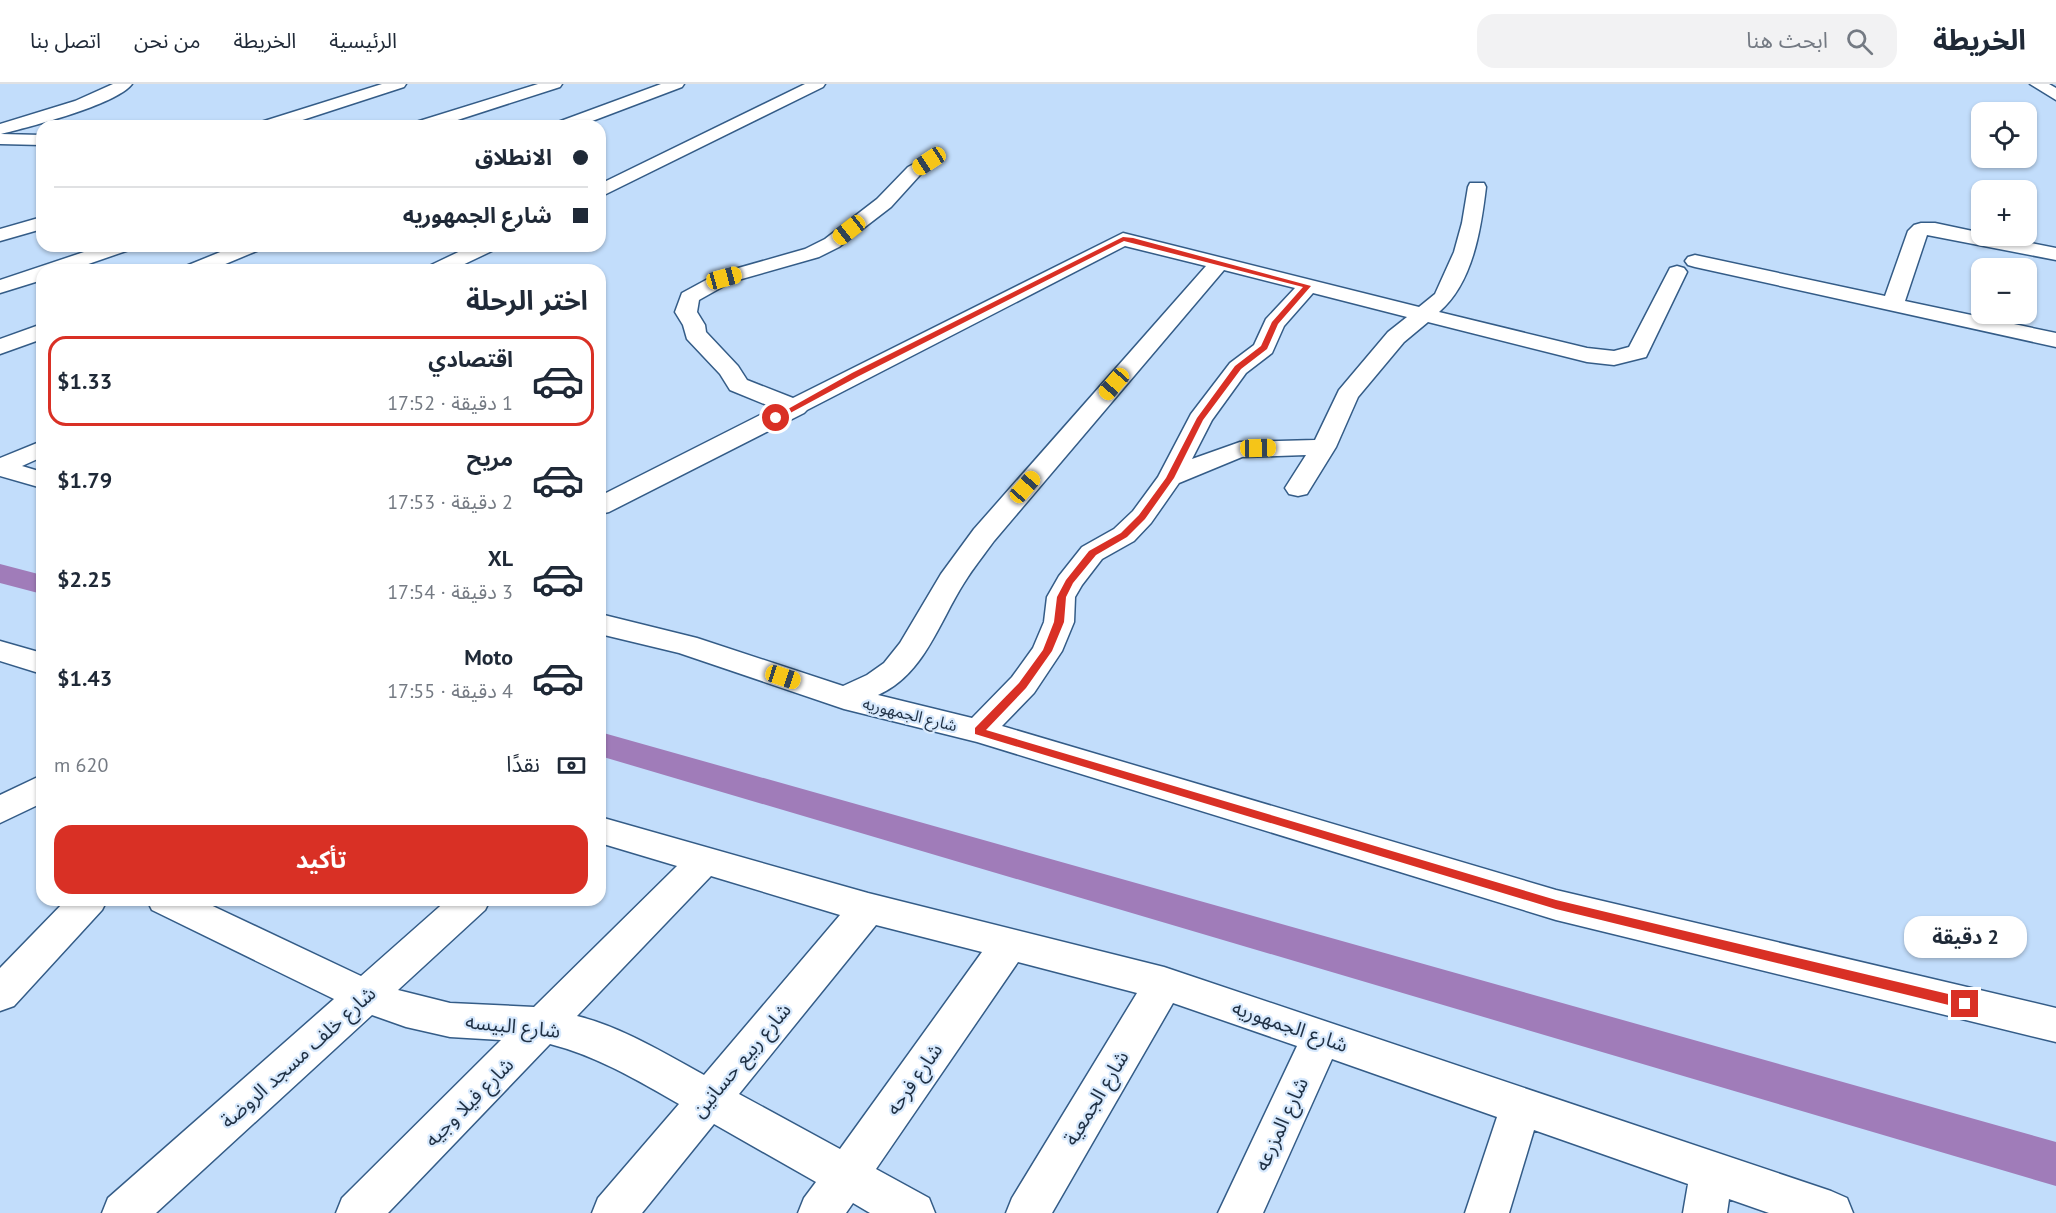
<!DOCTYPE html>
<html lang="ar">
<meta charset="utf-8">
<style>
body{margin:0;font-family:"PT Sans","Noto Sans Arabic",sans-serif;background:#f2f2f3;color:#1f2937;direction:rtl;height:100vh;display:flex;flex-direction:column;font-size:22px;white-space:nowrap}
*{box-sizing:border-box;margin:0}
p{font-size:20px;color:#747a83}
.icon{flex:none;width:33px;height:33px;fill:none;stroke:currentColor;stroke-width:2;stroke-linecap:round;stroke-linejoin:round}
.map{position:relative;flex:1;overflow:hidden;direction:ltr}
.sheet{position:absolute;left:36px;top:180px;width:570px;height:642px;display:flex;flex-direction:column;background:#fff;border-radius:18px;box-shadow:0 2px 4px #0004;direction:rtl}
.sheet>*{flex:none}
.banner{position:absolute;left:36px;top:36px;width:570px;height:132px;border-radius:18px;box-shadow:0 2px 4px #0004;direction:rtl;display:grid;align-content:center;height:132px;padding:0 18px;background:#fff}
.tools{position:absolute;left:1971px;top:18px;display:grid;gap:12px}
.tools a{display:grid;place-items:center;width:66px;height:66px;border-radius:12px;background:#fff;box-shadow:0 2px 4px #0004;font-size:30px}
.end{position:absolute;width:27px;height:27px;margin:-14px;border:8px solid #d93025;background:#fff;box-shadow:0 0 0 3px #fff}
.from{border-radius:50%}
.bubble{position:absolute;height:42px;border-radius:18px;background:#fff;box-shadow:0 2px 4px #0004;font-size:20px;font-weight:700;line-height:42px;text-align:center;direction:rtl}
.car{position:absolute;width:18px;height:36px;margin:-18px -9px;border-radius:8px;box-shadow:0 0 4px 2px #0007;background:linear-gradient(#f5c518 24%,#345 0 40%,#f5c518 0 76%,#345 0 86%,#f5c518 0)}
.banner b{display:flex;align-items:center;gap:21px;height:57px;font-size:22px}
.banner b+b{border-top:2px solid #e0e1e3}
.banner i{width:15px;height:15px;background:#1f2937}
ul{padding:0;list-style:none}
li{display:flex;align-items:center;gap:18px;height:90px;margin:0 12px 9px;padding:0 6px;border:3px solid transparent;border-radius:18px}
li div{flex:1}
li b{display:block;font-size:22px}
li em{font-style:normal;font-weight:700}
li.current{border-color:#d93025}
li>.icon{width:54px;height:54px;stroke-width:1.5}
h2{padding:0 18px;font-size:27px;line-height:72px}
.pay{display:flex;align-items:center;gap:15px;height:66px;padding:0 18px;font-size:22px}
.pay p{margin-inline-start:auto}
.action{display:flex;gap:12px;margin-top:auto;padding:12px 18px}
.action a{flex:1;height:69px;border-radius:18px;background:#d93025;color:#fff;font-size:24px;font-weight:700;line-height:69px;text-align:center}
header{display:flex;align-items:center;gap:36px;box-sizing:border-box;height:84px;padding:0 30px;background:#fff;border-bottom:2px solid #e0e1e3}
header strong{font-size:28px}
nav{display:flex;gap:33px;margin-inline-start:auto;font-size:21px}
.search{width:420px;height:54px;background:#f2f2f3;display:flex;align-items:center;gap:15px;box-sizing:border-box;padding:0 21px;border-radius:18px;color:#747a83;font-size:22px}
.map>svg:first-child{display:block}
</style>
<header>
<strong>الخريطة</strong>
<div class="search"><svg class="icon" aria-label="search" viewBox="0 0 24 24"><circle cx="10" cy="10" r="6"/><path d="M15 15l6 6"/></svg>ابحث هنا</div>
<nav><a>الرئيسية</a><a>الخريطة</a><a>من نحن</a><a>اتصل بنا</a></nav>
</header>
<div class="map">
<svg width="2056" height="1129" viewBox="0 0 2056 1129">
<rect width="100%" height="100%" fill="#c2ddfb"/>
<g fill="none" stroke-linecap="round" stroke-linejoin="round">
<!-- canal -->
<path fill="#a07cb9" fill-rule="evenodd" d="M0,480L42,491V510L0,499Z
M600,648L2056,1058V1102L600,672Z"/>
<defs>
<path id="minor" d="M113,0H132C116,21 29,43 1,50L42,51V61L0,60V40L75,17Z
M382,0H406L404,3L284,42H259L261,38Z
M538,0H562L560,3L439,42H414L416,38Z
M661,0H684L682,3L579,42H556L558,38Z
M805,0H825L823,3L600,113V100Z
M2030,0H2049L2056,4V16Z
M929,72L935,73L938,77L920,91L891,123L839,163L819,173L731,198L699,216L697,228L705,241L706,248L738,282L747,296L793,314L1123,149L1419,223L1435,210L1454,168L1462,139L1468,103L1470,99H1484L1486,103C1481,145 1473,199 1439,228L1587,264L1614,267L1629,263L1670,184L1677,182L1684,184L1687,188L1646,273L1614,281L1587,278L1428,238L1404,258L1358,313L1336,363L1307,410L1298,412L1289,410L1285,404L1306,371L1242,373L1179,399L1151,439L1134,457L1102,475L1082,501L1075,513L1074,538L1062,567L1034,609L1002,642L1556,806L2056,924V958L1556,836L977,658L844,625L679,569L600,550V530L697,554L843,602L867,591L884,579L900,559L941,490L974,445L1206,182L1125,162L807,326L804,329L609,428L600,430V412L774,324L730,306L720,290L687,255L683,241L675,228L682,209L717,190L805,165L825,155L877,115L908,83ZM1224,186L1295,204L1266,235L1254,261L1230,279L1191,330L1158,393L1133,427L1114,445L1082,463L1059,492L1047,513L1044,538L1033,564L1012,593L972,634L878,611C924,591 939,538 964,499C973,484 984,471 994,457ZM1313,209L1407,233L1388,248L1339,306L1315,356L1240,358L1192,375L1212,336L1246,289L1272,269L1284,242Z
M42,133V145L0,157V145Z
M1921,139H1935L1982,149V152H1995L2056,164V176L1927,151L1905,217L2056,249V263L1695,183L1688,181L1685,177L1688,173L1695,171L1885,212L1908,147L1914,141Z
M102,162H132L129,166L71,186H42V196L0,209V196Z
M235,162H262L259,166L211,186H183L186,182Z
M471,162H497L494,166L452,186H426L429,182Z
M42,240V255L0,270V255Z
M42,357V373L22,382L42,388V404L0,392V374Z
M0,557L42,569V590L0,577Z
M42,691V719L0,739V711Z
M600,733L868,809L1164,883L1831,1107L1847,1114L1853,1129H1769L1729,1115L1727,1129H1683L1688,1100L1534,1046L1509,1129H1465L1497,1033L1332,975L1263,1129H1218L1297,962L1173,919L1052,1129H1006L1012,1114L1137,909L1018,878L876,1085L929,1114L935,1129H870L853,1119L846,1129H798L804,1114L816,1098L714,1040L642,1129H592L598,1114L679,1020C637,996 597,972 550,960L388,1129H336L342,1114L501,956L450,953L406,943L372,931L156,1129H102L108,1114L334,915L152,826L147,816H200L361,892L447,816H490L485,826L398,906L450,919L534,923L677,782L600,759ZM711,792L840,831L704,991C664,969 622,943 577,932ZM876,841L982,868L840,1065L739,1010Z
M66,816H107L102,826L14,922L0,927V884Z"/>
</defs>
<!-- minor casing -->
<use href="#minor" stroke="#345c87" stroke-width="3"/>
<!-- minor -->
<use href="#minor" fill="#fff" fill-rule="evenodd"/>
</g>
<!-- route -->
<path fill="#d93025" d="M1123,153L1133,154L1311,202L1278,240L1267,265L1241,285L1203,336L1174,394L1145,435L1127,453L1096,471L1073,499L1066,513L1064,538L1052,567L1026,604L986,646L1556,816L1965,914L1970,916L1971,920L1970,923L1965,925L1556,825L975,650V644L1019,599L1043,566L1054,538L1057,513L1066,496L1089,467L1121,449L1139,431L1166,394L1197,334L1235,282L1261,262L1272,238L1303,203L1124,157L857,293L779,335L772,334L852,289Z"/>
<g text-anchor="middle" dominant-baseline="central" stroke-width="4.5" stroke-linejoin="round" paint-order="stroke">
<!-- street labels -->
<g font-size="16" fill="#1f3044" stroke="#d7e9fd">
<text transform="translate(910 630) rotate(14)">شارع الجمهوريه</text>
</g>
<!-- near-street labels -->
<g font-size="20" fill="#1f3044" stroke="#d7e9fd">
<text transform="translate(513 942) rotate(6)">شارع البيسه</text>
<text transform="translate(1290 942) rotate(19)">شارع الجمهوريه</text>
<text transform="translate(298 973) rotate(-42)">شارع خلف مسجد الروضة</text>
<text transform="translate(741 976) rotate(-50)">شارع ربيع حسانين</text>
<text transform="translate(914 995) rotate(-55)">شارع فرحه</text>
<text transform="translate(1096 1014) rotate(-59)">شارع الجمعية</text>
<text transform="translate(469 1018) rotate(-45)">شارع فيلا وجيه</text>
<text transform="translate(1281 1040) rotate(-65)">شارع المزرعه</text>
</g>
</g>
</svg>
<div class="tools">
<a><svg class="icon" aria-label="locate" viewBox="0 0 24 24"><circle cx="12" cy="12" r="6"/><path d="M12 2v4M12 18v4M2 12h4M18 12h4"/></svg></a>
<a>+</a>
<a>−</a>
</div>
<i class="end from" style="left:776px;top:334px"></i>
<i class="end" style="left:1965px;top:920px"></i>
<div class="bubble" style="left:1904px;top:832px;width:123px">2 دقيقة</div>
<i class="car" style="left:929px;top:77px;rotate:237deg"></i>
<i class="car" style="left:849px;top:146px;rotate:232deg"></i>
<i class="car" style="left:724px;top:194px;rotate:75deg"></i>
<i class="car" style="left:1114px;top:300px;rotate:221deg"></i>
<i class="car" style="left:1258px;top:364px;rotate:89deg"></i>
<i class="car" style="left:1025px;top:403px;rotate:41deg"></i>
<i class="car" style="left:783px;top:593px;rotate:108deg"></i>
<div class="banner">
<b><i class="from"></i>الانطلاق</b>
<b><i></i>شارع الجمهوريه</b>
</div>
<section class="sheet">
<h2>اختر الرحلة</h2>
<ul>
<li class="current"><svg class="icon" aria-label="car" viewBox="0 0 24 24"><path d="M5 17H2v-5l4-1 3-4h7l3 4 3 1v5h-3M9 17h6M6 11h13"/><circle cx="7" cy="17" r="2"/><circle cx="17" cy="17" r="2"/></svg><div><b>اقتصادي</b><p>1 دقيقة · 17:52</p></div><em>$1.33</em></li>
<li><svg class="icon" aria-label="car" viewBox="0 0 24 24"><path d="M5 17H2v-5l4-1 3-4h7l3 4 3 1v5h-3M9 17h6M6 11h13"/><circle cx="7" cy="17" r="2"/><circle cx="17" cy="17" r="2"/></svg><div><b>مريح</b><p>2 دقيقة · 17:53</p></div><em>$1.79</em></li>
<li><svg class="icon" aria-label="car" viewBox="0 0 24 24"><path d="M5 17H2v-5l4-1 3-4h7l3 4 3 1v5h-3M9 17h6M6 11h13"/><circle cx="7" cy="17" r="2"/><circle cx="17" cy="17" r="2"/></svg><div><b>XL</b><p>3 دقيقة · 17:54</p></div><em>$2.25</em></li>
<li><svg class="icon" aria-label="car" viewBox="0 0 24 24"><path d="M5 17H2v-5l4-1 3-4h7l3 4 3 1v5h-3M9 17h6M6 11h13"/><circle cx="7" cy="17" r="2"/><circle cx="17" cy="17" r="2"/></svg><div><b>Moto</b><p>4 دقيقة · 17:55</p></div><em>$1.43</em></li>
</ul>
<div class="pay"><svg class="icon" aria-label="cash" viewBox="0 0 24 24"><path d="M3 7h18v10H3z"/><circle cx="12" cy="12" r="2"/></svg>نقدًا<p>620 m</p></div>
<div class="action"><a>تأكيد</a></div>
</section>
</div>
